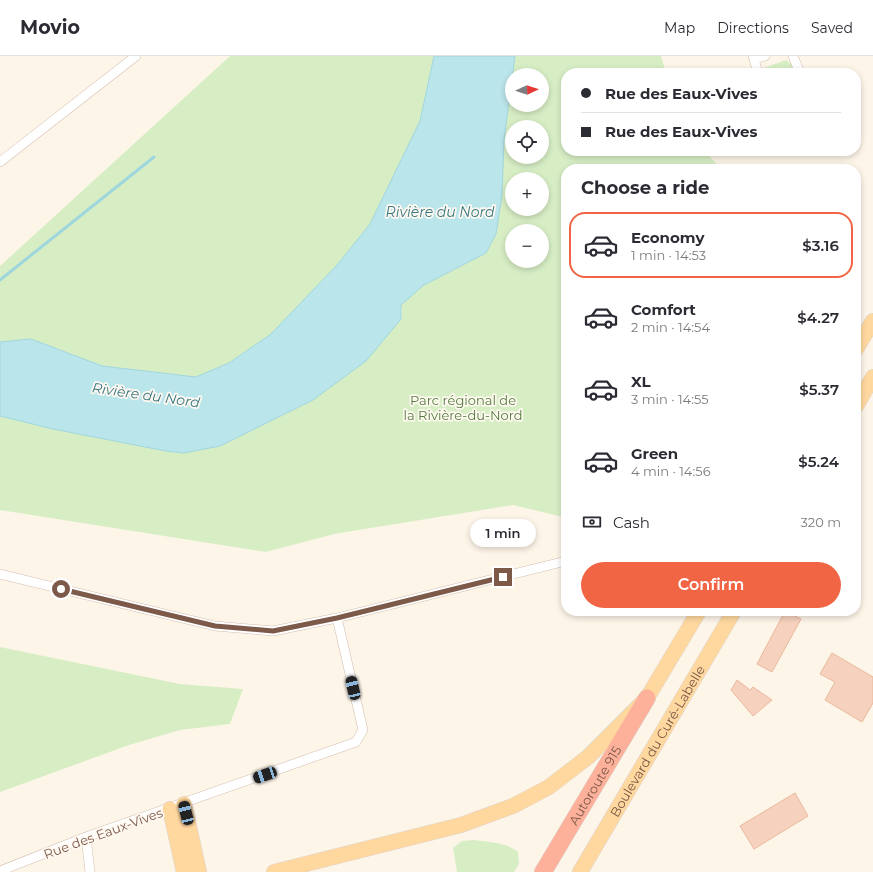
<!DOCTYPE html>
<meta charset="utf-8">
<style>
body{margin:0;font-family:Montserrat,sans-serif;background:#f7f7f7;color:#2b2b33;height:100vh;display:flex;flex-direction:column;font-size:15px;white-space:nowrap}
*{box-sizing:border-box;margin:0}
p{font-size:13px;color:#7c7c81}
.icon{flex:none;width:22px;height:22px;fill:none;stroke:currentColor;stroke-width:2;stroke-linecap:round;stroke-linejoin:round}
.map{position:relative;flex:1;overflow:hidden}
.drawer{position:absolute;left:561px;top:108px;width:300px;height:452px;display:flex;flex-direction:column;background:#fff;border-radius:16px;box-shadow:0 2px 6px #0003}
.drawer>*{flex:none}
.guide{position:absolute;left:561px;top:12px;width:300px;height:88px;border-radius:16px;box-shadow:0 2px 6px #0003;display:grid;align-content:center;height:88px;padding:0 20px;background:#fff}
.needle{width:26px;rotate:87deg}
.controls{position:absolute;left:505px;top:12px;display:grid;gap:8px}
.controls a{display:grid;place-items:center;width:44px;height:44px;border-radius:50%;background:#fff;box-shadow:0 2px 6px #0003;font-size:20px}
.end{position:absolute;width:18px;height:18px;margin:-9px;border:5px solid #7c5949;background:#fff;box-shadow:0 0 0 2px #fff}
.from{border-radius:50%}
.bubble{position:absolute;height:28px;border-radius:14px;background:#fff;box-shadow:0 2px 6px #0003;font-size:13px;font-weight:600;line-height:28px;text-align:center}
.car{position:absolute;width:12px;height:24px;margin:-12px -6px;border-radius:5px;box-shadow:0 0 3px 1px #0007;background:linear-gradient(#222 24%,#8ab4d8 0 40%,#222 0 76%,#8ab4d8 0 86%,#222 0)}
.guide b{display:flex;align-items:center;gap:14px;height:38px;font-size:15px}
.guide b+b{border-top:1px solid #e1e1e2}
.guide i{width:10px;height:10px;background:#2b2b33}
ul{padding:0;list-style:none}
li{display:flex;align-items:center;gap:12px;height:66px;margin:0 8px 6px;padding:0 12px;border:2px solid transparent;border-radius:16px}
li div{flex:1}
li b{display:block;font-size:15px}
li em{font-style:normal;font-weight:600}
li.on{border-color:#f26544}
li>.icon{width:36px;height:36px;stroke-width:1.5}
h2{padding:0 20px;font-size:18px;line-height:48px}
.pay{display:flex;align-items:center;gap:10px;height:44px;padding:0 20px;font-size:15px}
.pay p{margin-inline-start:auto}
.cta{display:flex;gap:8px;margin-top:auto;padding:8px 20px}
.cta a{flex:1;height:46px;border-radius:24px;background:#f26544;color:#fff;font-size:16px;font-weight:600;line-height:46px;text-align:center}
header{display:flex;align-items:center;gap:24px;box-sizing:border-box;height:56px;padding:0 20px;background:#fff;border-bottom:1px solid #e1e1e2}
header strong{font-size:19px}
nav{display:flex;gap:22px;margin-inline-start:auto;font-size:14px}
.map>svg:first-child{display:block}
</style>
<header>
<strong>Movio</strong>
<nav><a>Map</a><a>Directions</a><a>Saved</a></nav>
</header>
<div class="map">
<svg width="873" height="816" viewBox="0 0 873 816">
<rect width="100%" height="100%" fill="#fef5e9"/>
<!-- green -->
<path fill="#d7eec5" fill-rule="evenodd" d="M230,0H434L420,65L370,168L338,208L271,278L229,307L196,321L102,310L31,283L0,286V210Z
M515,0H661L666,17H566V95H705L721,113H566V459L563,461L513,449L334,478L266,496L0,454V360L53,373L166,395L184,397L220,390L313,344L366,305L402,257L401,249L424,229L486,197L496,178L501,142L504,84L512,26V49H542V19H513ZM512,71H542V101H512ZM512,123H542V153H512ZM512,175H542V205H512Z
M786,4L791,8L795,17H763L764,12Z
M0,591L180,628L243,633L230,668L180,674L129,689L0,736Z
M473,784C488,786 506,786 518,796L519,808L514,816H457L453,792L462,785Z"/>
<!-- water -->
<path fill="#bae5ea" stroke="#9fd6dd" d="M434,0H515L504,84L502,139L496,178L486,197L424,229L401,249V263L366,305L313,344L220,390L184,397L166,395L53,373L0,360V286L31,283L102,310L196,321L229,307L271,278L338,208L370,168L420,65Z"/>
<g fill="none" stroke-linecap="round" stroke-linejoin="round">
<!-- stream -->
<path stroke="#9fd6dd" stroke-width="3" d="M0,224L154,101"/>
</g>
<!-- building -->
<path fill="#f6d2be" stroke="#eab89c" d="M785,555L801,563L772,616L757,608Z
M832,597L873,621V647L862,666L825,644L835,626L820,618Z
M737,624L750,634L753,631L772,644L753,660L731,634Z
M795,737L808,760L754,793L740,770Z"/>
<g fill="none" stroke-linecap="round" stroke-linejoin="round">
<defs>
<path id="minor" d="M753,0L758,17
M793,0L800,17
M754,3L765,0
M0,106L136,0
M0,518L215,570L273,575L337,562L566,505
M86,781L90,816
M0,815L86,781L356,686L363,674L337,562"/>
<g id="primary">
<path d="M856,293L873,265"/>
<path d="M856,350L873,321"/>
<path d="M184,748L199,816"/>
<path d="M170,753L184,816"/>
<path d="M274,816L461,769L513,750L549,731L588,701L647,642L699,555"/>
<path id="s1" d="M580,816L734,555"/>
</g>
<g id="motorway">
<path id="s2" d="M543,816L647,642"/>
</g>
</defs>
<!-- minor casing -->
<use href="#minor" stroke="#d4beaf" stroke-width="10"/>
<!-- primary casing -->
<use href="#primary" stroke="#ddd4d0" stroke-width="16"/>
<!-- motorway casing -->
<use href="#motorway" stroke="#ddd4d0" stroke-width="18"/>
<!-- minor -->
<use href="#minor" stroke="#fff" stroke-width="9"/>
<!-- primary -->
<use href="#primary" stroke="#ffd89f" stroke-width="15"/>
<!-- motorway -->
<use href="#motorway" stroke="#fdb19b" stroke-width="17"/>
</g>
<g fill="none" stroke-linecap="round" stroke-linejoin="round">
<!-- route -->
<path stroke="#7c5949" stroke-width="5" d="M61,533L215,570L273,575L337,562L503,521"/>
</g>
<g text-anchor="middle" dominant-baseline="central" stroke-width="3.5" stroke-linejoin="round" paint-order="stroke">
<!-- park labels -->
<g font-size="13" fill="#527c3d" stroke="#fff9f1">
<text x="463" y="344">Parc régional de<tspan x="463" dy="15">la Rivière-du-Nord</tspan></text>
</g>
<!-- street labels -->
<g font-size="13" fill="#7c5949" stroke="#fff9f1">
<text stroke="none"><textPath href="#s1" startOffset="152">Boulevard du Curé-Labelle</textPath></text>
<text stroke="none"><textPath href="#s2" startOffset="101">Autoroute 915</textPath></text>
<text transform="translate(103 777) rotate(-20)">Rue des Eaux-Vives</text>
</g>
<!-- water labels -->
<g font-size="14" font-style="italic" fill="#3a7882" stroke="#fff9f1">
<text x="440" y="156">Rivière du Nord</text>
<text transform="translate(146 339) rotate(8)">Rivière du Nord</text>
</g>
</g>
</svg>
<div class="controls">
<a><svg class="needle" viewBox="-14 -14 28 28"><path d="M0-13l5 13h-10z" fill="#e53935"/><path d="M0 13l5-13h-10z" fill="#7c7c81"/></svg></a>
<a><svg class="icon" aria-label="locate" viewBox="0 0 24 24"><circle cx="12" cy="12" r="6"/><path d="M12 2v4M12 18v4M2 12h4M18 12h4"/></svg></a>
<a>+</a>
<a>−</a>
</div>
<i class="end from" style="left:61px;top:533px"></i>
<i class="end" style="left:503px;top:521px"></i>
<div class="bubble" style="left:470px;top:463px;width:66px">1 min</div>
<i class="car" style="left:353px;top:632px;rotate:347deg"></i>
<i class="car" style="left:265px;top:719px;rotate:251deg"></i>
<i class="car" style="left:186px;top:757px;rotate:346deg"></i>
<div class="guide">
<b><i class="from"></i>Rue des Eaux-Vives</b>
<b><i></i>Rue des Eaux-Vives</b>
</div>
<section class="drawer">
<h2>Choose a ride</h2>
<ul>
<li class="on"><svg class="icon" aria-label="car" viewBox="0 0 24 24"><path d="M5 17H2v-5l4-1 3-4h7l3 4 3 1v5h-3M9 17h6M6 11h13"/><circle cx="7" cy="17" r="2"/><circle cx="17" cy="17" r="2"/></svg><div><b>Economy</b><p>1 min · 14:53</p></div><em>$3.16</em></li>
<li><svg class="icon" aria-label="car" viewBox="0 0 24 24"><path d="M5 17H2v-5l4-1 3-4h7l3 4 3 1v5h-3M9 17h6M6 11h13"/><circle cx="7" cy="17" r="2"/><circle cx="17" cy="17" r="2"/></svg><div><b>Comfort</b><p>2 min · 14:54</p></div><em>$4.27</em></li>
<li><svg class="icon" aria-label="car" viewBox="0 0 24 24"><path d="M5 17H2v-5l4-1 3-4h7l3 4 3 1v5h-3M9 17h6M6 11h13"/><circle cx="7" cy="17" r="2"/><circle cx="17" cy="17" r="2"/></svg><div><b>XL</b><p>3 min · 14:55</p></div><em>$5.37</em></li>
<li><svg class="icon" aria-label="car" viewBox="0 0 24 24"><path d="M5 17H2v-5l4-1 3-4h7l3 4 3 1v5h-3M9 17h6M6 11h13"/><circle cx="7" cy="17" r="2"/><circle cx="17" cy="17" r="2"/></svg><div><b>Green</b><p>4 min · 14:56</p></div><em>$5.24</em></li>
</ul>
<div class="pay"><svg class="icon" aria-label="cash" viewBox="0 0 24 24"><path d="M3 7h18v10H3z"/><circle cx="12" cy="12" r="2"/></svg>Cash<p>320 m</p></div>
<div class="cta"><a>Confirm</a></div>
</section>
</div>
